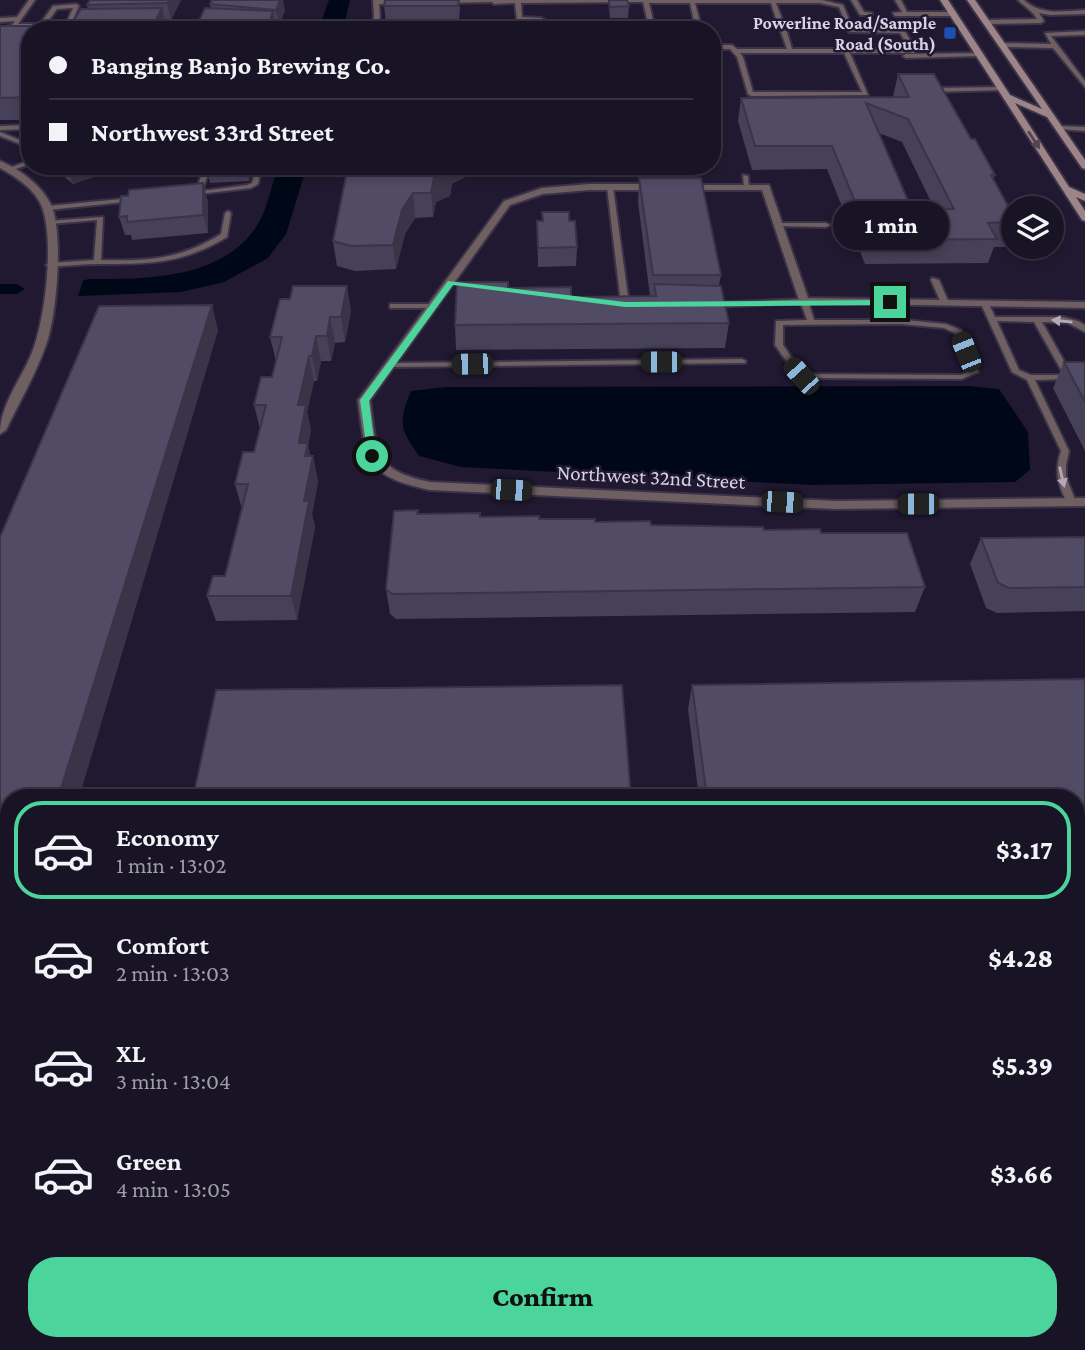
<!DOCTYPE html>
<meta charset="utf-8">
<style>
body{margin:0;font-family:"Crimson Pro",serif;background:#211c2d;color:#f1f3f6;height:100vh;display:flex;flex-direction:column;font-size:26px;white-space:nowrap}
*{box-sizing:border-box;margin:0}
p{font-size:23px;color:#9f9ea7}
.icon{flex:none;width:38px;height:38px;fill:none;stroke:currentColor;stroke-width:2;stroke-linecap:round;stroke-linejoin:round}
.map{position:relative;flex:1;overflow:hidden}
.side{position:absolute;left:0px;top:789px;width:1085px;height:562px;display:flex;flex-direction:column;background:#181325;border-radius:28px 28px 0 0;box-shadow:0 4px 10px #0003,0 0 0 2px #363242}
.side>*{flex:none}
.banner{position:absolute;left:21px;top:21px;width:700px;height:154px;border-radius:28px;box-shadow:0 4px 10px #0003,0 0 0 2px #363242;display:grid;align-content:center;height:154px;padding:0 28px;background:#181325}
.controls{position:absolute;left:1001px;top:196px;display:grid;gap:14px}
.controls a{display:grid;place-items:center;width:63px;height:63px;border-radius:50%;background:#181325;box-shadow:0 4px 10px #0003,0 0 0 2px #363242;font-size:35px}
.end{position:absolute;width:32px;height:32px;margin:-16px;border:9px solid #4bd49b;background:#111;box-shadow:0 0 0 4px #111}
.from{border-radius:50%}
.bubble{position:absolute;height:49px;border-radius:24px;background:#181325;box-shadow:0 4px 10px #0003,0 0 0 2px #363242;font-size:23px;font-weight:800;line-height:49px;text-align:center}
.car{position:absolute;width:21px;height:42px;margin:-21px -10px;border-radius:9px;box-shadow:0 0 5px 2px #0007;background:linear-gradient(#222 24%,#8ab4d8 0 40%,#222 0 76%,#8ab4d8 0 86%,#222 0)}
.banner b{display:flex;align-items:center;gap:24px;height:66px;font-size:26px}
.banner b+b{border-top:2px solid #363242}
.banner i{width:18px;height:18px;background:#f1f3f6}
ul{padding:12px 0 0;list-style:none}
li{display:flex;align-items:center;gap:21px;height:98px;margin:0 14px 10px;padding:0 14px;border:4px solid transparent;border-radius:28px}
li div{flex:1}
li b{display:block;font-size:26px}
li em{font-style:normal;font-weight:800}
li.current{border-color:#4bd49b}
li>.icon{width:63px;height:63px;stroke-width:1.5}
.primary-button{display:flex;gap:14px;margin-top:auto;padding:14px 28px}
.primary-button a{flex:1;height:80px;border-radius:28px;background:#4bd49b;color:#111;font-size:28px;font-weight:800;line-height:80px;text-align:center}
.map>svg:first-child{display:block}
</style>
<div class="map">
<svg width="1085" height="1350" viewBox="0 0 1085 1350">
<rect width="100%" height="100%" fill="#201931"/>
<!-- water -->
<path fill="#000817" d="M329,0H350L343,30H318Z
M278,166H307L286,234L268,258L224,282L181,292L78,296L83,281L88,279C146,279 226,280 259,222C268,206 272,184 278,166Z
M969,386L999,389L1028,432L1030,470L1015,482L812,485L461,467L419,456C400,429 398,423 411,391L446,387Z"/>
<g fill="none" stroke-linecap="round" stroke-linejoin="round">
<!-- canal -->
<path fill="#000817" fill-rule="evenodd" d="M0,284H17L25,289L17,294H0Z"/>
<defs>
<path id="lane" d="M29,0H35L18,24H40L53,6L76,4L79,6L71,24L82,23L85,25L82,27L15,28L0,33V29L12,25L15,21L0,22V18L17,17ZM73,8L66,24H46L57,9Z
M373,0H398L401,2L398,4H379L380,17L376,30H370L374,17Z
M449,0H822L843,5L853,29L904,30L917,51L914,53H850L868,95L751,96L748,94L737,57L730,49H712V45H732L737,49H787L781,32L784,30L787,32L792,49H910L900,33L849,32L839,7L819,3H776L782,19L779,21L776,19L771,3H695L702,30H696L690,3H649L654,25L651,27L552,28L540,21L517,20L515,3L494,4L492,2L447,3ZM643,2L648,23L553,24L541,18L522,17L521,3ZM740,53H844L862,92H753L743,57Z
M851,0H857L864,12L872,13V15H860Z
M895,0H901L907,12H953L956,14L953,16H895L893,13L902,12Z
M1018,0H1024C1041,16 1064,11 1085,10V14L1050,15L1039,13L1044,21L1041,23L986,24L983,22L986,20L1037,19C1032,10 1026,8 1018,0Z
M151,23L212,24L215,26L212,28L149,26V24Z
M263,26L284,28L287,30L261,29L260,28Z
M1085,31V35L1051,36L1085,81V87L1053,48L1002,47L999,45L1002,43L1051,44L1045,33Z
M980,53L983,55L982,56L906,58L903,56L906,54Z
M1002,87L1004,88V90L931,92L928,90L931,88Z
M30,125V129L0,130V126Z
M1059,126L1085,127V131L1057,129V127Z
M0,132L30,144V148L0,136Z
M30,160V164L10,171L7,169Z
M205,166H211L202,191L247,185L252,183L256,166H262L258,184L251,188L191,195V193L195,192Z
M743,175L748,176L749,188L744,187Z
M610,185L613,187L629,304L625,306L621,304L607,187Z
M132,198L135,200L134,201L48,210L45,208L48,206Z
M228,211L231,213L227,237C182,264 150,264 100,264C83,264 66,266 50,267L46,265L50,263L94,260L97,220L50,224L48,223V221L103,217L101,260C148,261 179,260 221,234L225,213Z
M778,223H826L830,225L826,227L776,226L774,225Z
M932,278L939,280L949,303L948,305L941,303L931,280Z
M804,299L808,301L814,320H896L885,302L889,300H892L904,320L946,324L961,330L978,372L962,379L801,378H798L775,345L776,321L807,320L801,303L711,307L707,305L711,303ZM901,324L944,328L955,333L970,371L961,375L803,374L783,345V325Z
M982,302H988L995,317H1063L1078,321L1085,325V332L1068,323L1042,322L1073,377L1069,379L1035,380L1069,451L1066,465V477L1076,502L1074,504H1068C1058,486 1054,471 1061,451L1027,380L1012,372L981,304ZM997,321L1034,322L1064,375H1031L1019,370Z
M390,304H434L438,306L434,308H390Z
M742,359L746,361L745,363L391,367L387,365L391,363Z
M1076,1150H1085V1164H1076Z
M1076,1249L1081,1251L1085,1261V1295L1080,1292L1076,1283Z"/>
<path id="street" d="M0,161C20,169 43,186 52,207C63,236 57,312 47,342C37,372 20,401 6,430L0,434C0,406 20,381 31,355C45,322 55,241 42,207C35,189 16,177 0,168Z
M589,184H655L659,187L655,190H589L543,194L510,205L370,400C377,452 373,470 430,482L836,501L1085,498V506L836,509L430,490C365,476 366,461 358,400L360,398L504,201L542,188Z
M683,185H769L808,298L1085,302V308L800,303L762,190H686L683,189Z
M1076,919H1085V935H1076Z
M0,937H9V953H0Z"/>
<path id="secondary" d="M940,0H948L1010,95L1042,109L967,0H975L1085,160V169L1082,168L1047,117L1015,103L1069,187L1085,194V201L1076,197L1085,211V221L1082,220Z"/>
</defs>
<!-- lane casing -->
<use href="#lane" stroke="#3a334a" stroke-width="4"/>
<!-- street casing -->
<use href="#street" stroke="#3a334a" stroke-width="4"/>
<!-- secondary casing -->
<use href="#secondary" stroke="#3a334a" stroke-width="4"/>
<!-- lane -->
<use href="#lane" fill="#6f5f61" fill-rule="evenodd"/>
<!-- street -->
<use href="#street" fill="#6f5f61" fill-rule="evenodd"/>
<!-- secondary -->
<use href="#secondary" fill="#9d8487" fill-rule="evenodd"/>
</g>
<!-- wall -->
<path fill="#464058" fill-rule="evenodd" d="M90,0H181L171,20H164L166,25H197L211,8L210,4L285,10L279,27L30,30V120H0V26H70L88,9L87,5Z
M608,0H627L629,6L628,18H610Z
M384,6H460L459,23H386Z
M898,74L971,139L995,175L993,180L1013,215V233L1009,247H994L988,263L865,264L827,169L752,170L738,121L741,98L893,97ZM879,133L902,142L935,210H912Z
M55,166H138L118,174L113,170L73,184L56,170Z
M206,166H253L249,181L210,183Z
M348,166L452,184L450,196L436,202L433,217L415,218L405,234L396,269L355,271L337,266L333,241Z
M639,178L721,275L719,285L729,323L725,348L456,350L455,325L508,288L571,297L650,296L638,202Z
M208,202V233L132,240L131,235H125L119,217Z
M537,221H569L577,247L576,266L538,267Z
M212,305L218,331L9,798V865H0V537Z
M351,311L345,342L335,343L331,361H321L317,381H314L307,412L311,430L308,445L310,456H313L318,482L312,514L315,527L297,620L216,621L207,596L225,576L242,509L235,484L254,452L260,429L254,405L272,377L276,361L270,337Z
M1064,362H1085V451L1053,388Z
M418,514L821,533L925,587L915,612L396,619L390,614L386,589Z
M1085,537V611L997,613L986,608L970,564L981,538Z
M1085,679V843L1079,829H1076V798H699L688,709L692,685Z
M1076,971H1085V1068L1076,1042Z"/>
<!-- shaded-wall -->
<path fill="#393447" d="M169,0H181L171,20L167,3Z
M280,0H283L285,10L279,27L276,10Z
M162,8L167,29L153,25Z
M273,11L277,30H267Z
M67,166H112L113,170L73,184Z
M116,166H138L118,174Z
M246,166H253L249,181Z
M449,166H487L452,184L450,196L436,202L433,217L431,193L434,178Z
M203,183L208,202V233L203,215Z
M413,193L415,218L405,234L396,269L393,245L402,210Z
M347,286L351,311L345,342L341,317Z
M212,305L218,331L79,798H58Z
M330,317L335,343L331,361L327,336Z
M316,336L321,361L317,381L312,356Z
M309,356L314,381L307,412L311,430L308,445L312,462L313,456L318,482L312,514L315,527L297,620L291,596L304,501L299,443L298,405Z"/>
<!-- building -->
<path fill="#514b66" stroke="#393447" stroke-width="2" fill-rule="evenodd" d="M90,0H169L167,3L87,5Z
M212,0H280L276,10L210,4Z
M385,0H459L458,6H384Z
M609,0H627L629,6L610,7Z
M162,8L153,25H197L205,8L273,11L267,30H30V97L0,98V26H70L81,9Z
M898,74H934L971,139H975L995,175H991L1013,215V222L988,223L997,239L871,240L832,146H755L741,98L909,97ZM866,103L908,119L954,209L912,210Z
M348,166H449L448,172L434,178L431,193H413L402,210L393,245L351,246L333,241Z
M639,178H701L721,275H653Z
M203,183V215L127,222V216L119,217L121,196H128L129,190Z
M542,212H569V221H575L577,247L538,248L537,221H543Z
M457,282H508V288L571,287V297L656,296L654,284L721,286L729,323L455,325Z
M293,286H347L341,317H330L327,336H316L312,356H309L298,405H306L300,436L299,443H308L305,456H313L304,501H309L291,596H207L213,576H225L248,484H235L243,452H254L266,405H254L261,377H272L282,337H270L280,299H290Z
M212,305L58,798H9V843H0V537L99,306Z
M1064,362H1085V402Z
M418,510L417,514L480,513V517L539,516V519H595V522L650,521L651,525L763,527L764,530L820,529L821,533H907L925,587L392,594L386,589L394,511Z
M1085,537V587L1009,588L998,583L981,538Z
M1085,679V806H1076V798H707L692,685Z
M622,685L631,798H193L216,690Z
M1076,971H1085V1012L1076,987Z"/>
<!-- one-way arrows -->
<defs><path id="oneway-solid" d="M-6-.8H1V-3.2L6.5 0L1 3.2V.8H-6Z" transform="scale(1.75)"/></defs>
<use fill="#524453" href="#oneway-solid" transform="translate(1034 140) rotate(57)"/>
<g fill="#b3aab6">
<use href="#oneway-solid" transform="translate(1062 321) rotate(-174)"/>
<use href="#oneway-solid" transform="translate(1062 477) rotate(77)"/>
</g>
<!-- route -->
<path fill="#4bd49b" d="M448,281L625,302L890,300L894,302L890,305L625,307L453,285L369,401L376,456L368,458L360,400Z"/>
<!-- markers -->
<rect fill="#1a4fb4" stroke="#201931" stroke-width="2.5" x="943" y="26" width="14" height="14" rx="3.5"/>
<g text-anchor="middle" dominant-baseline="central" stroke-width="5" stroke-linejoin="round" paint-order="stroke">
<!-- far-poi labels -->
<g font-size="18" font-weight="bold" fill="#d7d3e4" stroke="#201931" text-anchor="end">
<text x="936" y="23">Powerline Road/Sample<tspan x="936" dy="21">Road (South)</tspan></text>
</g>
<!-- street labels -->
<g font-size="21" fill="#d7d3e4" stroke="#201931">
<text transform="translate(651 477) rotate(3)">Northwest 32nd Street</text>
</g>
</g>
</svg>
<div class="controls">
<a><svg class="icon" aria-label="layers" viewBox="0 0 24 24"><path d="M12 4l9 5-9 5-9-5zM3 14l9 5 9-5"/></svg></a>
</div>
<i class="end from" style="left:372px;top:456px"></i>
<i class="end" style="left:890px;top:302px"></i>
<div class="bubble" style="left:833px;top:201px;width:116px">1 min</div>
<i class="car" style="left:966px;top:352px;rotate:338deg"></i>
<i class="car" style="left:661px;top:362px;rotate:270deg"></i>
<i class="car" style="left:472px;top:364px;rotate:269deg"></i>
<i class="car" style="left:801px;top:376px;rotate:318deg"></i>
<i class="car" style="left:511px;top:490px;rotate:93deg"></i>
<i class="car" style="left:782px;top:502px;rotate:93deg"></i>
<i class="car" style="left:918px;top:504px;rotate:270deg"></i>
<div class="banner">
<b><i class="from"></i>Banging Banjo Brewing Co.</b>
<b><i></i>Northwest 33rd Street</b>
</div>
<section class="side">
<ul>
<li class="current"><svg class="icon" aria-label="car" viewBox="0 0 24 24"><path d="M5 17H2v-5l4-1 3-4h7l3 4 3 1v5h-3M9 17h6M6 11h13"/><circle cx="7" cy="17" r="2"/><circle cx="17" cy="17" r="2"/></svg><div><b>Economy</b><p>1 min · 13:02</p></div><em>$3.17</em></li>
<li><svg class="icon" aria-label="car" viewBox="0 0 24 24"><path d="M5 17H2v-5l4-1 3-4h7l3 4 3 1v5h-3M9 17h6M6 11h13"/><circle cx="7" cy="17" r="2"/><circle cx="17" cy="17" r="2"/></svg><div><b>Comfort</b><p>2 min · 13:03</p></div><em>$4.28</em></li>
<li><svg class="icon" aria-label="car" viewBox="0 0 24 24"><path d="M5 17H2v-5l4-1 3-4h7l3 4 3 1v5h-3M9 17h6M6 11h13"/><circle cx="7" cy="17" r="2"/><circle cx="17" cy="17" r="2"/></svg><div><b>XL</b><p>3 min · 13:04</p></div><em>$5.39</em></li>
<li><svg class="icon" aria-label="car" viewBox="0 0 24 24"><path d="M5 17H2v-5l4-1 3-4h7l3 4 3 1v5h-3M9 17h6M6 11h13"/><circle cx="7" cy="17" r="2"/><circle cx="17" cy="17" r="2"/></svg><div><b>Green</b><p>4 min · 13:05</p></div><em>$3.66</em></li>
</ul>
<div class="primary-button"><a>Confirm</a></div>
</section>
</div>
